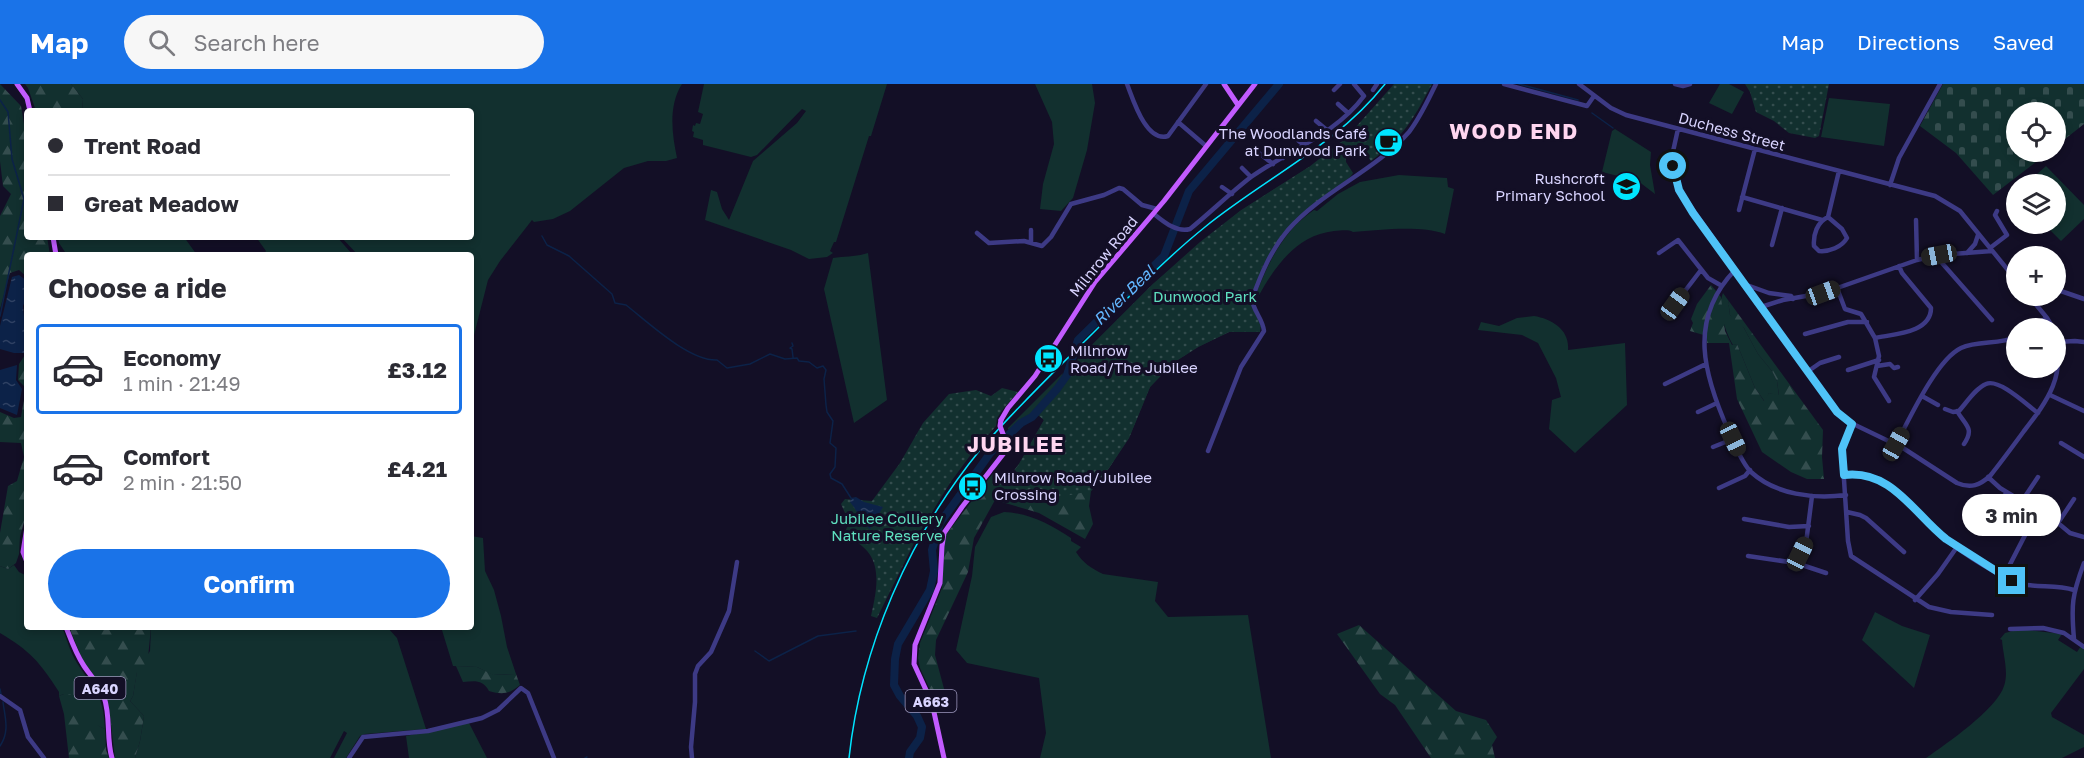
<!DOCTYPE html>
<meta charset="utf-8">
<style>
body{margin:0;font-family:"Golos Text",sans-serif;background:#f7f7f7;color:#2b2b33;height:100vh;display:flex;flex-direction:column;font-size:22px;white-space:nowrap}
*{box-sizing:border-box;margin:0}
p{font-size:20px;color:#7c7c81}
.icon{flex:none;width:33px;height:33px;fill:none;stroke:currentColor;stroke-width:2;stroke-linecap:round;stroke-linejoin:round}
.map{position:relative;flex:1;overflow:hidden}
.drawer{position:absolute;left:24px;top:168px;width:450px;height:378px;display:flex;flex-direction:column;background:#fff;border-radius:6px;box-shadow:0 3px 9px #0003}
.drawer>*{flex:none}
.hud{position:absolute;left:24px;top:24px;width:450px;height:132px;border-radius:6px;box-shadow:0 3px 9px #0003;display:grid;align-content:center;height:132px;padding:0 24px;background:#fff}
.fabs{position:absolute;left:2006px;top:18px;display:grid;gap:12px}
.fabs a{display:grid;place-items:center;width:60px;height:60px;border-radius:50%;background:#fff;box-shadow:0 3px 9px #0003;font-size:30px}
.end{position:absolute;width:27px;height:27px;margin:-14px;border:8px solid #4fc3f7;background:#111;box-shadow:0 0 0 3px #111}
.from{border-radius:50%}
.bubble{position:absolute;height:42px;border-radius:21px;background:#fff;box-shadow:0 3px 9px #0003;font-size:20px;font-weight:700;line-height:42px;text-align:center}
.car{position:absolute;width:18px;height:36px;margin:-18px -9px;border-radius:8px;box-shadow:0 0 4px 2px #0007;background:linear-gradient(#222 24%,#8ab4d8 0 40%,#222 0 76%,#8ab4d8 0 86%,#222 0)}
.hud b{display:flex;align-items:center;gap:21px;height:57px;font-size:22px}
.hud b+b{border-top:2px solid #e1e1e2}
.hud i{width:15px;height:15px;background:#2b2b33}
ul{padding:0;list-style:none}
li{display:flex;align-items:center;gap:18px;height:90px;margin:0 12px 9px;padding:0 12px;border:3px solid transparent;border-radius:6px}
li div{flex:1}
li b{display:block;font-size:22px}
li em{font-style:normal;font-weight:700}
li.current{border-color:#1a73e8}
li>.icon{width:54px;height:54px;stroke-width:1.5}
h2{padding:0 24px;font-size:27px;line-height:72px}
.action{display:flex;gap:12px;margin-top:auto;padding:12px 24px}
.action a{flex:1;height:69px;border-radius:36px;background:#1a73e8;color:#fff;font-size:24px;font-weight:700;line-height:69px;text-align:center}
header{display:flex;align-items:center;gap:36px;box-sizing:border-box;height:84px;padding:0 30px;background:#1a73e8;color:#fff}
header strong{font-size:28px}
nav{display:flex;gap:33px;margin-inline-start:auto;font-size:21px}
.search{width:420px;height:54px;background:#f7f7f7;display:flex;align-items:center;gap:15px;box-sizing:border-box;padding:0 21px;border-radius:33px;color:#7c7c81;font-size:22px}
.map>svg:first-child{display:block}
</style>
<header>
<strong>Map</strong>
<div class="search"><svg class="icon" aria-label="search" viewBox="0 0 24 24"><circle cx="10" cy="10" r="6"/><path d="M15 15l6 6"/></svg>Search here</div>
<nav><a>Map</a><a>Directions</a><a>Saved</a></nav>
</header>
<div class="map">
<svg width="2084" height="674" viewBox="0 0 2084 674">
<defs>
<pattern id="forest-firs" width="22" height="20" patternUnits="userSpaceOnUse" patternTransform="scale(1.5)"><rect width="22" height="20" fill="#12302f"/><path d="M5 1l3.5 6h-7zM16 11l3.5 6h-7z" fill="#344d4e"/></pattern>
<pattern id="cemetery-stones" width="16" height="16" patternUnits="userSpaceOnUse" patternTransform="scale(1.5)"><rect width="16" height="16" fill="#12302f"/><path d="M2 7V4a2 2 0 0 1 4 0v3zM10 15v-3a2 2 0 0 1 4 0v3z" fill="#344d4e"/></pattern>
<pattern id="park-dots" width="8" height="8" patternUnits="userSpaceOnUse" patternTransform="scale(1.5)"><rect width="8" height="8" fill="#12302f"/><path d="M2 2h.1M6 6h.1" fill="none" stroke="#344d4e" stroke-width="1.8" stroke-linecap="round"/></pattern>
<pattern id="water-ripples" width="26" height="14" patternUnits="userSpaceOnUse" patternTransform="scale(1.5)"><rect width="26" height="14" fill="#0c2248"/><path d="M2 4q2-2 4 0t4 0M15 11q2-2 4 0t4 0" fill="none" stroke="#2f4163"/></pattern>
</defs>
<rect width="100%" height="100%" fill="#130f26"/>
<!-- grass -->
<path fill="#12302f" d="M71,0H682C668,22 672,50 677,74L666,77H648L624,84L570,127L553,135L534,138L532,136L500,177L488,196L471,263V171H358L341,153H471V27H82L83,15Z
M704,0H887L871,52H869L836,158H834L830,167L833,169L827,173L809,175L791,166L705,136L711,106L717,108L722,125L729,136L753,77L797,39L806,27L802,25L757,71L751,73L703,61V56L693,53L694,48L692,47L693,41L695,42L696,39L700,40L703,30L698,28Z
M1035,0H1092L1095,19L1087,66L1073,114L1061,127L1040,125L1043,100L1054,60L1052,38Z
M1720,0H1729L1744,8L1732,30L1709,19Z
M1829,14L1890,20L1884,62L1821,53Z
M1615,45L1651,68L1650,81L1655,110L1638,97L1602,88L1612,47Z
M2046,82L2084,121V135L2061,157L2044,140H2055V100H2026Z
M1399,91L1447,94L1448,103L1454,105L1445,150C1420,141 1380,146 1353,148C1347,145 1341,147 1334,147C1297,151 1275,182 1258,213L1256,210C1269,177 1284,146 1314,126L1317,127L1338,110L1360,98Z
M58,153H184L197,171H67L59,159Z
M256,153H337L353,171H263L266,167Z
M868,169L887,316L854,339L824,205L833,174C845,172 856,173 868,169Z
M1723,209L1728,216L1730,231L1744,244L1758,270L1772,287L1777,297L1779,312L1769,309L1765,318L1755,304L1737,260L1733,261C1725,247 1717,224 1723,209Z
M1534,232C1552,235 1570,246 1568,266L1625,259L1627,321L1575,369L1549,345L1552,316L1561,313L1556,294L1538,259L1522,251L1478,246L1481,238L1499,242L1517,234Z
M1004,428C1029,429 1050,440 1071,454V457L1081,463L1076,468C1082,478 1092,485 1103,490L1158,498L1155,517L1168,533L1248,531L1271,674H1040L1046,649L1039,594L967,579L956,566L972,492L975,463L991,433Z
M471,452L483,454L485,487L494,506L501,532L507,563L516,590L493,591L477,583L453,582L441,543H471Z
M14,481L19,488L27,492V543H62C67,555 70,568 77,579C95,607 103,608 105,645L92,639L64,610L59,612V608C40,578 30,567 0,549V482L8,485Z
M1875,528L1902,542L1930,551L1914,604L1862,556Z
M151,543H387L397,554L426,645L365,650L360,652L346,674H334L347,649L344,647L330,674H135L140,657L144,632L130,617L133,612L137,587L150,567Z
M2020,545L2062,550L2058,556L2077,568L2081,562L2084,565V585L2051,629L2052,633L2084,651V663L2062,674H1926C1946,660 1997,625 2004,602C2009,588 2003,571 2002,556L2000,555L2005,549Z
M469,639L487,674H409L406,652Z"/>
<!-- forest -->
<path fill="url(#forest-firs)" d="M0,0L21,22L27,58V153H47L50,171H27V193L19,186L10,189L0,225V132L11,110L3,102L0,77Z
M25,0H71L83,15L82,27H36L28,4Z
M1309,83L1341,86L1351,92L1294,138L1263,181L1250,214L1245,248H1229L1198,263L1173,279L1150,303L1129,354L1101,396L1091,407L1089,422L1093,440L1085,455L1039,429L995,416L974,454L968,488L936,556L935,571L947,616L938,623L920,584L918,574L920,559L942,504L945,452L994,388L1005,398L1019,380L1044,336L1037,330L1062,303L1078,275L1153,200L1240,127Z
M1711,201L1721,213L1725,247L1732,261L1737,260L1755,304L1764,317L1769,309L1779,311L1777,297L1772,287L1758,270L1744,244L1735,238L1730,231L1728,216L1823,346L1822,373L1824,395H1807L1791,388L1762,368L1737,315L1729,259H1707V252L1690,247L1693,239L1691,235L1697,220Z
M27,268V427L20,453L19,470L16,479L8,485L0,482V449L8,402L17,397L24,373L21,359L0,358V328L14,334L21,333L26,304L18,296L19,280Z
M1063,289C1058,303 1042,324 1029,332C1021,337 1015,340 1008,346V344Z
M1359,541L1456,627L1486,636L1497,653L1492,661L1495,674H1431L1395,621L1380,610L1337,550Z
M69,543H151L147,584L137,588L133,612L130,617L144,632L140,657L135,674H115L109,624L100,599L83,577Z
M456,582L477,583L494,591L516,590L520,601C509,610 503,611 489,607C483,595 474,597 463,598Z
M64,610H70C86,623 85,636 105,645L106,666L109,674H69L64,630L59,612Z"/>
<!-- cemetery -->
<path fill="url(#cemetery-stones)" d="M1943,0H2084V40L2055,63V28H2016V68H2049L1993,111L1956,69L1920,42Z"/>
<!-- park -->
<path fill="url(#park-dots)" d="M1394,0H1432C1413,36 1404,52 1371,77L1365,69L1358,74H1346V78L1353,89L1351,92L1294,138L1263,181L1250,218L1261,242L1260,248H1229L1198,263L1173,279L1150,303L1129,354L1101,396L1091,407L1018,421L1010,393L1019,380L1044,336L1037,330L1062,303L1078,275L1153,200L1200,158L1240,127L1309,83L1347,53Z
M1745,0H1829L1819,52L1815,54L1789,49L1774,37L1756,28L1750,8Z
M1002,304L1018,308L1004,324L997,334L996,342L969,373L950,399L918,451L877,534L871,532C879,497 884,466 843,452L853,431L845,429L841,420L845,415L872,417L900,379L923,339L949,310L976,306L991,312Z"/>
<!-- water -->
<path fill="url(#water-ripples)" d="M19,191L27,197L26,215L23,222L27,265L24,269H14L0,265V242L12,193Z
M17,281L16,296L22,305L17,331L0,324V286Z
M856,413L864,418L883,423L870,445C860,437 858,427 850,418L851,414Z"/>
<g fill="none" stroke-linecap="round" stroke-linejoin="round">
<!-- stream -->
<path stroke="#0c2248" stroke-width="1.5" d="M1519,0L1578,16
M0,16L8,28L12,75L24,115L0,232
M1592,29L1613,44
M542,152L547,161L569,172L612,210L615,219L626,221C649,239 689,277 717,276L727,284L750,280L770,270L785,275L797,274L799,277L809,278L817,284L823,282L826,286L824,295L826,321L827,328L833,337L830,359L836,364L835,383L830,390L831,394L842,400L851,414
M792,259L793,262L790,264L792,265L793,273
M755,567L769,577L818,552L856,547
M0,605L1,610
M0,662C10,647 5,634 3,618
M585,674L587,673"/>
<!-- river -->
<path stroke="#0c2248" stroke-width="8" d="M909,674L910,668L920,654L922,643L917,632L900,612L894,601L895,575L898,560L930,506L934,487L932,466L940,439L991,368L1021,339L1032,333L1057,305L1067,291L1078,256L1164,172L1189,107L1279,0"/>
<!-- minor -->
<path stroke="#3d3a85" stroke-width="4.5" d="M1127,0C1133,15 1146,59 1168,52L1206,0
M1504,0L1587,22L1594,12
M1579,0L1611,24L1626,31L1935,112L1960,127L2016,196
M1675,0L1683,2L1690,0
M1334,6L1340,0
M1373,6L1377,0
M1338,20L1348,29
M1316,37L1328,47
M1178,38L1206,62
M1678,45L1672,72L1679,106L1837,329L1847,337L1903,364L1957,399C1971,405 1980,401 1990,392C2002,377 2013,362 2024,347C2048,316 2066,292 2055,250
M1289,49L1305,62
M1268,63L1283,74
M1259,69L1273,80
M1242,84L1251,93
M1890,101L1899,74L1940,0
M1222,103L1232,110
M1742,113L1822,136
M1739,126L1755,65
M1154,130C1164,138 1177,149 1190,145C1211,128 1230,109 1251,93C1289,66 1335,51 1364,12L1354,0
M1828,133L1842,145L1847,154C1842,163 1829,168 1819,167L1814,162C1813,151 1817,138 1828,133Z
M1828,133L1839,87
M1916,136L1917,176
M1031,146V158
M977,149L989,159L1024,157L1042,162L1051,153L1071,120L1104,111L1119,104L1123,105L1142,121L1157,125
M1772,161L1782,124
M1990,164L2007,151L1995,131L1997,127
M1659,169L1678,156L1708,194L1722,202
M1967,169L1975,160L1978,151
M1939,171L1942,179L1992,236
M1735,186C1687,236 1704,292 1729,348C1735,360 1741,378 1751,388C1776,411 1814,415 1846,411
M1744,200L1769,209L1791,212L1793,215
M1837,204L1845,225L1861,230L1875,254L1879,272L1874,293L1889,317
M2055,205L2084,215
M2029,212L2047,234L2053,244
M1675,220L1701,186
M2036,220L2045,212
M1761,223L1783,216L1823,209L1917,176L1939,171L1992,167
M2030,244L2047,234
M1805,250L1848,238H1867
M1875,254C1894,250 1931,249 1931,224L1902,189L1899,182
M2013,255L2016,263
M2057,258L2075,257L2084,258
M1877,282L1890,280L1894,284L1898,283
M1848,286L1879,276
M1807,288L1820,279L1839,273
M1665,300L1706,280
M2050,311L2084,327
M1922,312L1938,321
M1945,325L1953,328L1959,327C1967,318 1976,304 1986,300C1999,294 2027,321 2038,329
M1957,327C1965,341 1975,344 1964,360
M1698,328L1717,319
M1852,340L1842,365L1848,457L1851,472L1929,523L1951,528L1992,531
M2061,359L2084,373
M1896,360C1909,336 1936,276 1961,264C1978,256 1999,261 2016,253
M1713,363L1733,355
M1208,367L1241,283L1264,247C1263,235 1253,227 1252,215C1261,190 1271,166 1288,146C1322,107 1375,87 1409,48C1420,34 1428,16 1436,0
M1844,391C1888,385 1910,423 1937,448C1952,463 1991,487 2011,496C2030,506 2053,499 2074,506
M1988,393L2000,404L2058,439L2070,449L2084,453
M1719,404L1745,392L1750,386
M2022,417L2038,393
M1847,428L1860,431L1866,434L1904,468
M1744,435L1789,443L1809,442
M1989,435L2007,408
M2058,439L2074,415
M1748,472L1796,479L1826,489
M1796,479L1806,459L1812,412
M2004,492L2038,426
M1915,516L1938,490L1957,463
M2010,545L2043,544L2064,549L2084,563
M2074,555C2071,521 2072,511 2084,479
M0,612L20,626L28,653L44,674
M349,674L363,653L428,647L482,634L498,626L521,604L528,609L554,674
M692,674L691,663L695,618V590L698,582L711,568L729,527L737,478"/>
<!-- major -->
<path stroke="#c25bff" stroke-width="5" d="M17,0L27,14L30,27
M1224,0L1238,21
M53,153L56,171
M1001,336L1008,324L1035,292L1095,198L1164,117L1255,0
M27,443L23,468L27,478
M66,543C71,556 76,570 84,582C92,594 98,598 104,613C111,633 106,654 112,674
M944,674L932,619L914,580L915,561L940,499L942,462L944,449L962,423L1004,369L1006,358"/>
<!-- tram -->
<path stroke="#00e5ff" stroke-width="1.5" d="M849,674C861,563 909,453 980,366C1014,326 1053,289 1090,252C1127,215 1164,176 1205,143C1264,95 1337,61 1385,0"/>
<!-- major-bridge -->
<path stroke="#c25bff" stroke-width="5" d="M1001,336L1000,342L1006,358"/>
</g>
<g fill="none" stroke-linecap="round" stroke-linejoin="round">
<!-- route -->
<path stroke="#4fc3f7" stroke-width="8" d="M1673,82L1679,106L1693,129L1837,328L1852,340L1842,365L1844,391C1892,385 1914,430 1946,455L2012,497"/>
</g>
<!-- icons -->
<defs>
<symbol id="cafe-disc" viewBox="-11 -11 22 22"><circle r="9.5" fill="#00e5ff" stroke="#130f26"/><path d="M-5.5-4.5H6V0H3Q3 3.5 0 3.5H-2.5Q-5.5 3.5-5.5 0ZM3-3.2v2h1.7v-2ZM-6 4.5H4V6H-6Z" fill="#111"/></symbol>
<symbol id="school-disc" viewBox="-11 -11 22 22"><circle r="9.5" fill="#00e5ff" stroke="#130f26"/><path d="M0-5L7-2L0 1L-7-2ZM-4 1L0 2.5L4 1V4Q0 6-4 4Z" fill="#111"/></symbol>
<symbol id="bus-disc" viewBox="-11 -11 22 22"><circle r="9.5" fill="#00e5ff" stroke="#130f26"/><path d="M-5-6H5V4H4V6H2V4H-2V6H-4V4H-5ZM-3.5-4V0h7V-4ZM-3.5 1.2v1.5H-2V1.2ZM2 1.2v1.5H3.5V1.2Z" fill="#111"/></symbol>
</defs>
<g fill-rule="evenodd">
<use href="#cafe-disc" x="1372" y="42" width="33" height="33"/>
<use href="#school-disc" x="1610" y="86" width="33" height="33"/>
<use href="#bus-disc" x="1032" y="258" width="33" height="33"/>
<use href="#bus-disc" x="956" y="386" width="33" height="33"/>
</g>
<g text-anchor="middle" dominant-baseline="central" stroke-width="6" stroke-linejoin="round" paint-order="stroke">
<!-- shield labels -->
<g fill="#130f26" stroke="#9e99be" stroke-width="1.5">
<rect x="74.5" y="593" width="51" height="22" rx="4.5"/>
<rect x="905.5" y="606" width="51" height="22" rx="4.5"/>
</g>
<g font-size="14" font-weight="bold" fill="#d9d4ff">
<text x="100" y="604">A640</text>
<text x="931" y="617">A663</text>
</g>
<!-- street labels -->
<g font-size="15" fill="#d9d4ff" stroke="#130f26">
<text transform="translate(1732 47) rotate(15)">Duchess Street</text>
<text transform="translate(1103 172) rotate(-51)">Milnrow Road</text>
</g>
<!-- poi labels -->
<g font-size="15" fill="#d9d4ff" stroke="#130f26" text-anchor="end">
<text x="1367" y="49">The Woodlands Café<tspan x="1367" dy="17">at Dunwood Park</tspan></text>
<text x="1605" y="94">Rushcroft<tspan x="1605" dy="17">Primary School</tspan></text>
<text x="1070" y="266" text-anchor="start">Milnrow<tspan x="1070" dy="17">Road/The Jubilee</tspan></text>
<text x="994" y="393" text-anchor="start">Milnrow Road/Jubilee<tspan x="994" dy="17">Crossing</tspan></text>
</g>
<!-- park labels -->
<g font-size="15" fill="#5fe0c0" stroke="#130f26">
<text x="1205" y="212">Dunwood Park</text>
<text x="887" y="434">Jubilee Colliery<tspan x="887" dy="17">Nature Reserve</tspan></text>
</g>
<!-- water labels -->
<g font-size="16" font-style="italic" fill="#62b6ff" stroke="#130f26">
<text transform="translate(1124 211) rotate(-44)">River Beal</text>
</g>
<!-- district labels -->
<g font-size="21" font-weight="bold" letter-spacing="1.5" fill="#ffd6f0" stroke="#130f26">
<text x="1514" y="47">WOOD END</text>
<text x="1016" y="360">JUBILEE</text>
</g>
</g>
</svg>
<div class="fabs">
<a><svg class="icon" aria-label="locate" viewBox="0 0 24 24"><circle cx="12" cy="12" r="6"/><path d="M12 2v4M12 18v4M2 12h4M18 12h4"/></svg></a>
<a><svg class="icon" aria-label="layers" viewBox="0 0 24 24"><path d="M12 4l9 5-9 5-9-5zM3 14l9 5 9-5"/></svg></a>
<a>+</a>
<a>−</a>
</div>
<i class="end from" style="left:1673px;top:82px"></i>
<i class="end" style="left:2012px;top:497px"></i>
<div class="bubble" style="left:1962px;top:410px;width:99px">3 min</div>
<i class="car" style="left:1939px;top:171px;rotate:259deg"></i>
<i class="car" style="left:1823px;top:209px;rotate:70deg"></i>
<i class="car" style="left:1675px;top:220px;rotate:36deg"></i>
<i class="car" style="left:1733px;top:355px;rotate:155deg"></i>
<i class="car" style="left:1896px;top:360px;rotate:29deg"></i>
<i class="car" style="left:1800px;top:470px;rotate:26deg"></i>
<div class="hud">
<b><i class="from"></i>Trent Road</b>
<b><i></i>Great Meadow</b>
</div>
<section class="drawer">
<h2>Choose a ride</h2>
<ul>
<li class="current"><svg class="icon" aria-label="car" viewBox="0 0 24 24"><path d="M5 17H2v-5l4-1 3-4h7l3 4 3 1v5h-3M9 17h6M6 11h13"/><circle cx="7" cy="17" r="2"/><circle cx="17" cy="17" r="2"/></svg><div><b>Economy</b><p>1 min · 21:49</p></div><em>£3.12</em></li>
<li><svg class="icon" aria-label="car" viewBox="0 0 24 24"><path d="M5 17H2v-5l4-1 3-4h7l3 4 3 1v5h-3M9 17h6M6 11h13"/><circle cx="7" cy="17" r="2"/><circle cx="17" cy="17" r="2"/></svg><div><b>Comfort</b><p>2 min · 21:50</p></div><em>£4.21</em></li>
</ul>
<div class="action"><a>Confirm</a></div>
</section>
</div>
